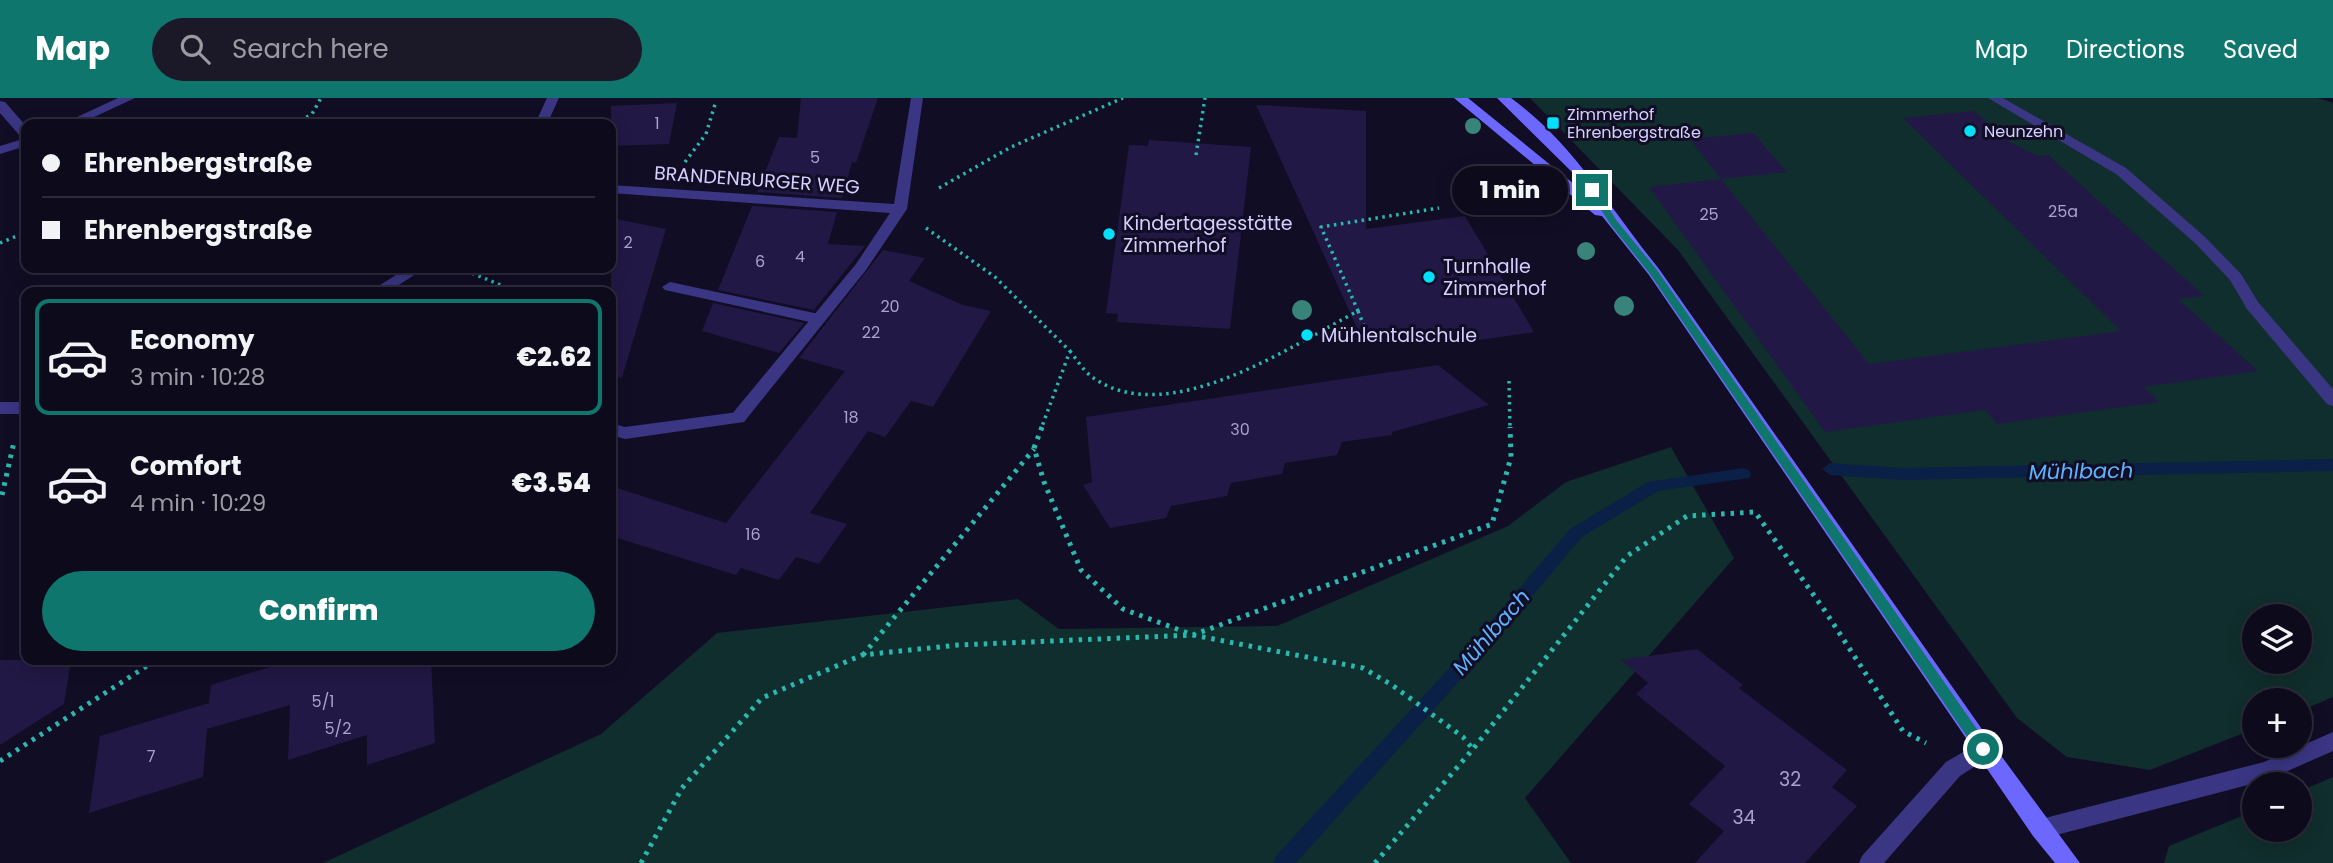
<!DOCTYPE html>
<meta charset="utf-8">
<style>
body{margin:0;font-family:Poppins,sans-serif;background:#1b1828;color:#f1f3f6;height:100vh;display:flex;flex-direction:column;font-size:26px;white-space:nowrap}
*{box-sizing:border-box;margin:0}
p{font-size:23px;color:#9a9aa3}
.icon{flex:none;width:38px;height:38px;fill:none;stroke:currentColor;stroke-width:2;stroke-linecap:round;stroke-linejoin:round}
.map{position:relative;flex:1;overflow:hidden}
.drawer{position:absolute;left:21px;top:189px;width:595px;height:378px;display:flex;flex-direction:column;background:#0d0a1b;border-radius:14px;box-shadow:0 4px 18px #0003,0 0 0 2px #2d2b3a}
.drawer>*{flex:none}
.guide{position:absolute;left:21px;top:21px;width:595px;height:154px;border-radius:14px;box-shadow:0 4px 18px #0003,0 0 0 2px #2d2b3a;display:grid;align-content:center;height:154px;padding:0 21px;background:#0d0a1b}
.fabs{position:absolute;left:2242px;top:506px;display:grid;gap:14px}
.fabs a{display:grid;place-items:center;width:70px;height:70px;border-radius:50%;background:#0d0a1b;box-shadow:0 4px 18px #0003,0 0 0 2px #2d2b3a;font-size:35px}
.end{position:absolute;width:32px;height:32px;margin:-16px;border:9px solid #0f766e;background:#fff;box-shadow:0 0 0 4px #fff}
.from{border-radius:50%}
.bubble{position:absolute;height:49px;border-radius:24px;background:#0d0a1b;box-shadow:0 4px 18px #0003,0 0 0 2px #2d2b3a;font-size:23px;font-weight:800;line-height:49px;text-align:center}
.guide b{display:flex;align-items:center;gap:24px;height:66px;font-size:26px}
.guide b+b{border-top:2px solid #2d2b3a}
.guide i{width:18px;height:18px;background:#f1f3f6}
ul{padding:12px 0 0;list-style:none}
li{display:flex;align-items:center;gap:21px;height:116px;margin:0 14px 10px;padding:0 7px;border:4px solid transparent;border-radius:14px}
li div{flex:1}
li b{display:block;font-size:26px}
li em{font-style:normal;font-weight:800}
li.current{border-color:#0f766e}
li>.icon{width:63px;height:63px;stroke-width:1.5}
.primary-button{display:flex;gap:14px;margin-top:auto;padding:14px 21px}
.primary-button a{flex:1;height:80px;border-radius:42px;background:#0f766e;color:#fff;font-size:28px;font-weight:800;line-height:80px;text-align:center}
header{display:flex;align-items:center;gap:42px;box-sizing:border-box;height:98px;padding:0 35px;background:#0f766e;color:#fff}
header strong{font-size:33px}
nav{display:flex;gap:38px;margin-inline-start:auto;font-size:24px}
.search{width:490px;height:63px;background:#1b1828;display:flex;align-items:center;gap:18px;box-sizing:border-box;padding:0 24px;border-radius:38px;color:#9a9aa3;font-size:26px}
.map>svg:first-child{display:block}
</style>
<header>
<strong>Map</strong>
<div class="search"><svg class="icon" aria-label="search" viewBox="0 0 24 24"><circle cx="10" cy="10" r="6"/><path d="M15 15l6 6"/></svg>Search here</div>
<nav><a>Map</a><a>Directions</a><a>Saved</a></nav>
</header>
<div class="map">
<svg width="2333" height="765" viewBox="0 0 2333 765">
<rect width="100%" height="100%" fill="#110d24"/>
<!-- green -->
<path fill="#102e2d" fill-rule="evenodd" d="M1530,0H2318L2333,5V599L2300,613V602H2254V631L2150,672L2067,659L2017,620L1678,152ZM2254,518H2300V564H2254Z
M1671,349L1734,460L1525,700L1571,765H323L601,636L717,535L1018,501L1059,531L1277,528L1508,428L1566,384Z
M2333,679V765H2164L2169,748L2254,713V732H2300V693Z"/>
<g fill="none" stroke-linecap="round" stroke-linejoin="round">
<!-- stream -->
<path fill="#0a2046" fill-rule="evenodd" d="M2333,361V373L1904,382L1830,377L1822,371L1830,365L1904,370Z
M1743,370L1749,372L1751,376L1749,380L1658,393L1582,439L1488,551L1296,765H1273L1276,758L1476,541L1570,431L1648,384Z"/>
</g>
<!-- building -->
<path fill="#221845" d="M801,0H878L856,65L852,64L842,100L757,94L779,39L797,40Z
M677,5L669,46L611,48V8Z
M1256,7L1366,13V131L1465,118L1534,234L1458,245L1361,239Z
M1974,13L2008,43L2037,58L2048,57L2204,198L2178,201L2258,273L2144,289L2159,304L1997,326L1985,312L1825,334L1649,89L1721,81L1869,266L2121,233L1903,20Z
M1753,35L1787,74L1721,81L1690,41Z
M1149,42L1251,49L1230,231L1117,224L1118,216L1106,215L1129,47L1148,48Z
M752,108L837,114L828,146L865,148L814,212L718,192Z
M611,120L666,131L622,280L611,278Z
M883,152L925,160L909,183L963,207L991,213L933,309L911,303L885,339L868,333L810,415L847,426L819,466L796,459L779,482L741,470L736,477L611,438V388L726,425L845,273L799,260Z
M713,205L804,225L779,255L702,233Z
M1438,267L1489,307L1392,334V337L1342,344L1337,357L1285,365L1282,376L1231,385L1227,398L1171,408L1166,420L1110,430L1083,387L1092,384L1086,319Z
M1697,551L1743,587L1739,590L1847,672L1832,689L1857,708L1805,765H1695L1724,733L1689,706L1725,668L1636,596L1648,585L1621,562Z
M0,562H71L64,606L0,647Z
M292,562H431L435,645L367,667V637L288,662L290,607L207,631L203,679L89,715L100,638L209,605L211,587Z"/>
<g fill="none" stroke-linecap="round" stroke-linejoin="round">
<!-- path-far1 -->
<path stroke="#2ab9b1" stroke-width="3.5" stroke-dasharray="2.5 4.5" stroke-linecap="butt" d="M294,26L312,16L321,0
M1196,57L1205,0
M685,64L706,36L716,3
M939,90L1011,49L1123,0
M926,130L995,179L1070,253L1041,331
M0,145L26,134
M459,170L518,194
M1358,213L1370,243
M1070,253C1077,262 1085,275 1095,281C1170,331 1291,248 1358,213L1321,129L1439,110
M1509,283L1510,331"/>
<!-- path -->
<path stroke="#2ab9b1" stroke-width="5" stroke-dasharray="3.5 6" stroke-linecap="butt" d="M1042,329L1034,350L1044,384L1081,472L1123,511L1193,537L1363,570L1392,587L1463,639L1473,651
M2,397L14,344
M863,557L1034,351
M0,663L156,562
M641,765L682,690L762,600L862,557L958,547L1193,537L1492,426L1511,359L1510,329
M1375,765L1473,651L1627,458L1687,418L1755,414L1825,513L1903,633L1926,645"/>
<!-- lane -->
<path fill="#3a3684" fill-rule="evenodd" d="M1988,0H2003L2126,70L2205,139L2241,176L2258,204L2333,291V308L2327,306L2247,211L2230,182L2195,145L2116,76Z
M670,184L819,216L827,221L819,226L665,192L662,189Z
M738,314L746,320L744,324L625,341L611,337V325L625,329Z"/>
<!-- street -->
<path fill="#3a3684" fill-rule="evenodd" d="M118,0H135L79,26H62Z
M547,0H559L547,26H535Z
M911,0H923L907,111L866,172L744,324H732L730,320L732,316L856,166L890,115L611,95V87L894,106Z
M0,3L5,4L26,28V40L21,39L0,15Z
M26,40V48L0,56V48Z
M407,170H425L388,194H369Z
M0,304H26V316H0Z
M2333,634V653L2267,682L2041,741L2033,738L2030,731L2033,724L2041,721L2264,664Z
M1984,642L1991,644L1994,651L1991,658L1960,678L1884,765H1859L1862,758L1946,664Z"/>
<!-- secondary -->
<path fill="#6b67ff" fill-rule="evenodd" d="M1454,0H1468L1590,99L1577,79L1497,0H1511C1573,45 1612,113 1659,171L1991,644L2080,765H2055L2033,738L1649,177L1602,118L1595,117Z"/>
</g>
<!-- trees -->
<g fill="#38837a">
<circle cx="1473" cy="28" r="8"/>
<circle cx="1554" cy="104" r="9"/>
<circle cx="1586" cy="153" r="9"/>
<circle cx="1624" cy="208" r="10"/>
<circle cx="1302" cy="212" r="10"/>
</g>
<!-- route -->
<path fill="#0f766e" d="M1589,90H1596L1617,123L1657,172L1988,647V656H1979L1650,176L1611,127L1588,92Z"/>
<!-- markers -->
<g fill="#00e0fb" stroke="#110d24" stroke-width="2.5">
<rect x="1546" y="18" width="14" height="14" rx="3.5"/>
<circle cx="1970" cy="33" r="7"/>
<circle cx="1109" cy="136" r="7"/>
<circle cx="1429" cy="179" r="7"/>
<circle cx="1307" cy="237" r="7"/>
</g>
<g text-anchor="middle" dominant-baseline="central" stroke-width="6" stroke-linejoin="round" paint-order="stroke">
<!-- far-poi labels -->
<g font-size="16" fill="#d5d0ff" stroke="#110d24" text-anchor="start">
<text x="1567" y="16">Zimmerhof<tspan x="1567" dy="18">Ehrenbergstraße</tspan></text>
<text x="1984" y="33">Neunzehn</text>
</g>
<!-- number labels -->
<g font-size="16" fill="#a8a2d0">
<text x="657" y="25">1</text>
<text x="815" y="59">5</text>
<text x="2063" y="113">25a</text>
<text x="1709" y="116">25</text>
<text x="628" y="144">2</text>
<text x="800" y="158">4</text>
<text x="760" y="163">6</text>
<text x="890" y="208">20</text>
<text x="871" y="234">22</text>
<text x="851" y="319">18</text>
<text x="1240" y="331">30</text>
<text x="753" y="436">16</text>
<text x="323" y="603">5/1</text>
<text x="338" y="630">5/2</text>
<text x="151" y="658">7</text>
</g>
<!-- street labels -->
<g font-size="19" fill="#d5d0ff" stroke="#110d24">
<text transform="translate(757 82) rotate(4)">BRANDENBURGER WEG</text>
</g>
<!-- poi labels -->
<g font-size="19" fill="#d5d0ff" stroke="#110d24" text-anchor="start">
<text x="1123" y="125">Kindertagesstätte<tspan x="1123" dy="22">Zimmerhof</tspan></text>
<text x="1443" y="168">Turnhalle<tspan x="1443" dy="22">Zimmerhof</tspan></text>
<text x="1321" y="237">Mühlentalschule</text>
</g>
<!-- near-number labels -->
<g font-size="19" fill="#a8a2d0">
<text x="1790" y="681">32</text>
<text x="1744" y="719">34</text>
</g>
<!-- water labels -->
<g font-size="21" font-style="italic" fill="#5eb3ff" stroke="#110d24">
<text transform="translate(2081 373) rotate(-1)">Mühlbach</text>
<text transform="translate(1491 534) rotate(-49)">Mühlbach</text>
</g>
</g>
</svg>
<div class="fabs">
<a><svg class="icon" aria-label="layers" viewBox="0 0 24 24"><path d="M12 4l9 5-9 5-9-5zM3 14l9 5 9-5"/></svg></a>
<a>+</a>
<a>−</a>
</div>
<i class="end from" style="left:1983px;top:651px"></i>
<i class="end" style="left:1592px;top:92px"></i>
<div class="bubble" style="left:1452px;top:68px;width:116px">1 min</div>
<div class="guide">
<b><i class="from"></i>Ehrenbergstraße</b>
<b><i></i>Ehrenbergstraße</b>
</div>
<section class="drawer">
<ul>
<li class="current"><svg class="icon" aria-label="car" viewBox="0 0 24 24"><path d="M5 17H2v-5l4-1 3-4h7l3 4 3 1v5h-3M9 17h6M6 11h13"/><circle cx="7" cy="17" r="2"/><circle cx="17" cy="17" r="2"/></svg><div><b>Economy</b><p>3 min · 10:28</p></div><em>€2.62</em></li>
<li><svg class="icon" aria-label="car" viewBox="0 0 24 24"><path d="M5 17H2v-5l4-1 3-4h7l3 4 3 1v5h-3M9 17h6M6 11h13"/><circle cx="7" cy="17" r="2"/><circle cx="17" cy="17" r="2"/></svg><div><b>Comfort</b><p>4 min · 10:29</p></div><em>€3.54</em></li>
</ul>
<div class="primary-button"><a>Confirm</a></div>
</section>
</div>
